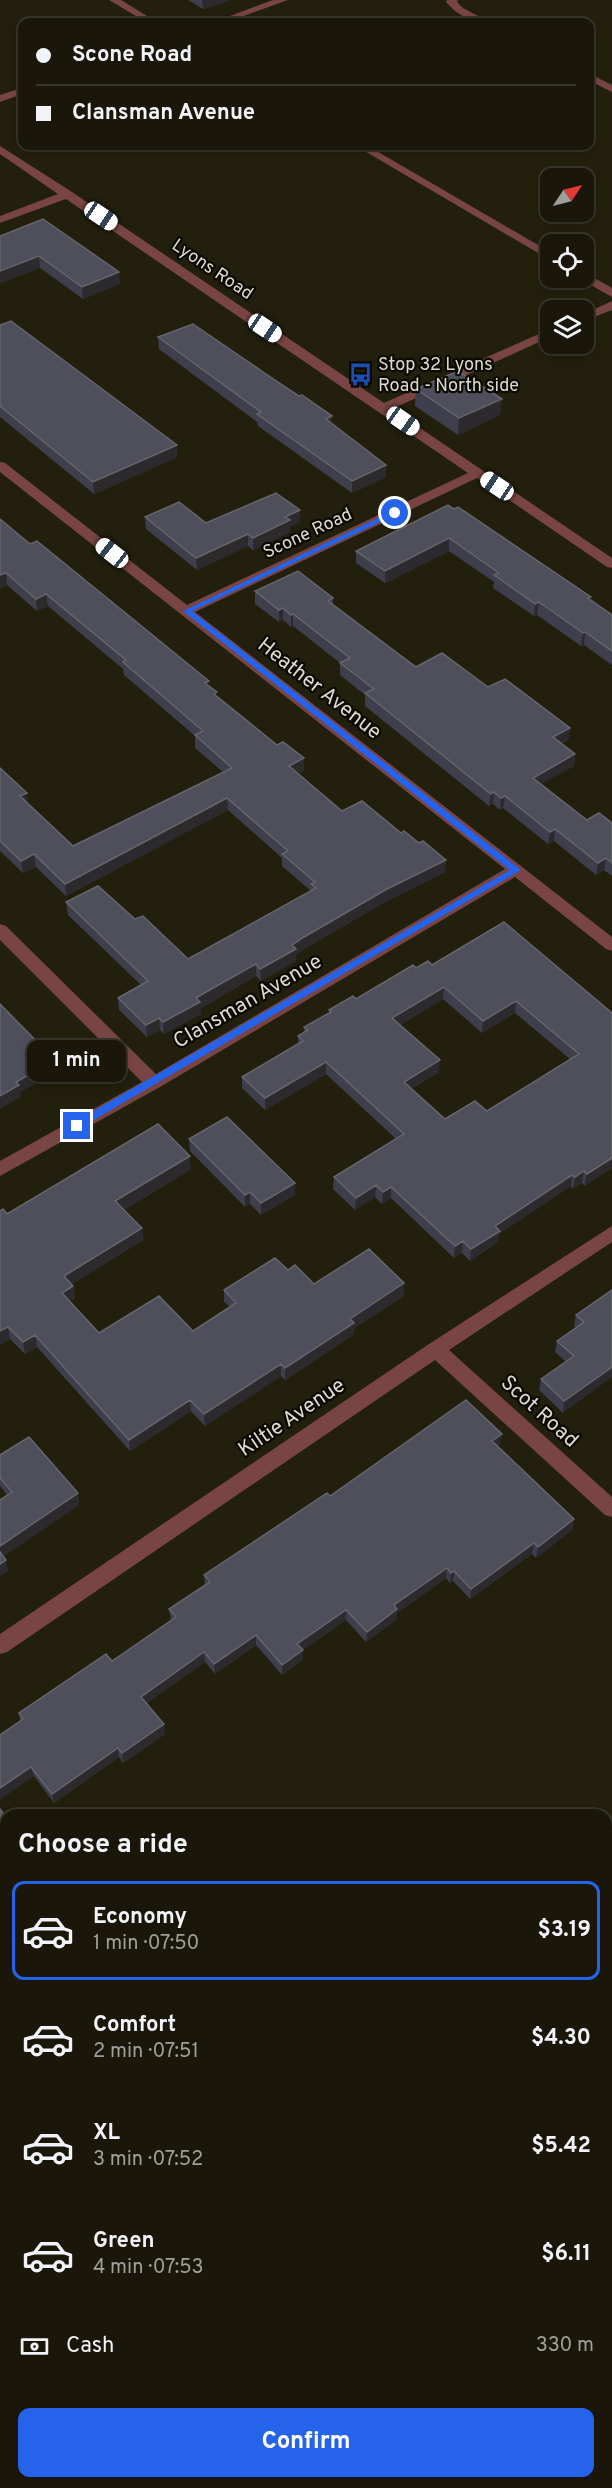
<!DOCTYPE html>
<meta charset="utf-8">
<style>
body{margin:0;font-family:Overpass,sans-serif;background:#272418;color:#f1f3f6;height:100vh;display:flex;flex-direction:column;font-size:22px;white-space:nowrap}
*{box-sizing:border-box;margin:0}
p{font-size:20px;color:#9f9f9c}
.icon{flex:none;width:33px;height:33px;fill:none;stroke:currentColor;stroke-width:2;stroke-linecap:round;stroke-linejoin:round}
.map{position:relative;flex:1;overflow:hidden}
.details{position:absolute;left:0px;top:1809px;width:612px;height:680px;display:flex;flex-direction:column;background:#1a170a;border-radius:18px 18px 0 0;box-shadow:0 3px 9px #0003,0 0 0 2px #38362b}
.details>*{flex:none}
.banner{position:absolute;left:18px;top:18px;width:576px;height:132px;border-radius:12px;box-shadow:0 3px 9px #0003,0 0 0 2px #38362b;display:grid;align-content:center;height:132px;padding:0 18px;background:#1a170a}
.needle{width:39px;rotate:55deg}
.buttons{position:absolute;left:540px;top:168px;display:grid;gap:12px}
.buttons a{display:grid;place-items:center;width:54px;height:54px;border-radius:12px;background:#1a170a;box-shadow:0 3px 9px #0003,0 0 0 2px #38362b;font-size:30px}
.end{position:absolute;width:27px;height:27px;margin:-14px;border:8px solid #2563eb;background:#fff;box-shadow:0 0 0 3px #fff}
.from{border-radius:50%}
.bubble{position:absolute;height:42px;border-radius:12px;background:#1a170a;box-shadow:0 3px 9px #0003,0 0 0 2px #38362b;font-size:20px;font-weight:700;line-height:42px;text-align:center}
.car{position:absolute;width:18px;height:36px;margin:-18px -9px;border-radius:8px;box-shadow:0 0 4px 2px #0007;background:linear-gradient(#fff 24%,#345 0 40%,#fff 0 76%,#345 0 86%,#fff 0)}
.banner b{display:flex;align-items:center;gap:21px;height:57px;font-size:22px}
.banner b+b{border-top:2px solid #38362b}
.banner i{width:15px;height:15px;background:#f1f3f6}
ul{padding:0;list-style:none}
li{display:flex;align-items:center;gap:18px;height:99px;margin:0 12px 9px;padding:0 6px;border:3px solid transparent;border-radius:12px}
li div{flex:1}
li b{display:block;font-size:22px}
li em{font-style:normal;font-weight:700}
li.selected{border-color:#2563eb}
li>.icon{width:54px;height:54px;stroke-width:1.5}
h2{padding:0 18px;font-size:27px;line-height:72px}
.pay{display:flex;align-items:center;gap:15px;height:66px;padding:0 18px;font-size:22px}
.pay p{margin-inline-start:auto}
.action{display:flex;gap:12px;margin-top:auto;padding:12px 18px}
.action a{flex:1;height:69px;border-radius:12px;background:#2563eb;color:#fff;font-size:24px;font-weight:700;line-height:69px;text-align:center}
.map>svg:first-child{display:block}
</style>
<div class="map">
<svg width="612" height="2488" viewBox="0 0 612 2488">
<rect width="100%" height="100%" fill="#221f0d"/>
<!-- green -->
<path fill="#21411d" d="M0,2343L6,2344V2482H405L416,2488H0Z"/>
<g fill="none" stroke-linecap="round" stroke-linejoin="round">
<!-- minor -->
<path fill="#784544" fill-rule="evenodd" d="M109,0H121L157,22H146Z
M273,0H288L227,22H214Z
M447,0H458L457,2L463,8L489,22C473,24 457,15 446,2Z
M590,74L612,85V92L590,81Z
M22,88V94L0,102V95Z
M0,146L72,192L384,403L550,329V337L392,409L612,558V568L607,567L477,478L195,612L612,937V951L606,949L515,877L160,1087L0,1176V1161L142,1082L0,940V924L6,926L156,1074L505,869L0,472V462L5,463L187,605L468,473L66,199L0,223V216L58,194L0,154Z
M356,146H368L550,252V260Z
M584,272L612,288V297L580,279L584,278Z
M612,301V310L584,321V314Z
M612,1226V1242L449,1350L612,1497V1517L605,1515L435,1360L7,1652L0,1654V1634L429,1344Z
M606,1961L612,1963V1985L606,1983Z
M0,2328L6,2330V2356L0,2354Z
M392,2482H427L429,2488H395Z"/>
</g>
<!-- wall -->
<path fill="#3e3e4d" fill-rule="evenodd" d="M188,0H231L203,9Z
M0,236L120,284L83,299L40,268L0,283Z
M0,325L177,457L94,494L0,417Z
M158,337L266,374L332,416V424L386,465V477L352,493L258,426L257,422L159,349Z
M416,389L502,399L500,415L458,435L415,406Z
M448,505L612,615V665L584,645L581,646L537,615L534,616L493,588L494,582L449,551L385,583L356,563V551Z
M300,510V522L290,527V532L253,550L248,546L197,570L146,529L145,517L206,523Z
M0,519L30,544L209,686L217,696L304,771L298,774L342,811L401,833L446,860L445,872L387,901L304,949L296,955V961L261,981L256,976L201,1008V1014L164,1034L160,1030L147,1037L119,1010L118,998L141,985L68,915L66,902L135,919L188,959L311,891L282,866V858L228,810L66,896L36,867L23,873L0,851V768L28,804L73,846L223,772L195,748V736L124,675L123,669L48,606L37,611L7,585L0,588Z
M255,591L333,598V604L416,667L488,687L570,728L568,740L562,744L575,754L574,766L541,784L587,820L612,823V876L604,870L596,875L554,841L548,844L503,808L500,810L493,804L489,806L365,706V695L340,675V663L293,626L291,627L283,620L279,622L255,604Z
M432,965L612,1013L585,1186L582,1183L573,1189L571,1186L499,1234L498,1242L470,1261L462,1253L454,1258L391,1198L382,1204L375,1197L355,1210L333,1189L334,1177L396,1139L326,1074L265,1110L242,1088V1077L298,1044V1036L304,1032V1027L329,1013V1010L356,999L416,968ZM443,999L482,1033L515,1013L570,1059L487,1111L445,1119L411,1089L439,1072L400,1025Z
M189,1139L295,1195L261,1215L250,1204L245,1207L190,1151Z
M191,1169L124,1210L142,1228L143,1240L72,1284L73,1286L75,1298L70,1301L99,1333L193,1331L230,1307L224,1302V1290L288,1270L314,1284L404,1296L354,1328L353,1335L285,1380L281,1376L205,1426L191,1411L130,1451L37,1347L25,1354L10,1339L0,1345V1211L7,1214Z
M612,1290L563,1413L539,1390L541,1379L566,1362L555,1352L557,1341L576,1328L574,1326L576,1315Z
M500,1445L498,1446L574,1519L572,1530L536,1558L532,1554L470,1599L453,1581L450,1583L446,1578L397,1613V1619L366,1642L346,1620L303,1650V1660L282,1675L256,1645L215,1674L205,1662L147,1703L165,1734L123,1763L119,1757L54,1803L34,1776L0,1799V1735L20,1721L19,1713L112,1661L171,1620L169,1609L205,1585L204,1575L330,1496Z
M0,1455L78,1493L79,1505L3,1556L8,1571L0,1576L7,1495L0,1486Z"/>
<!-- shaded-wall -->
<path fill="#2c2a2d" d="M202,0H231L203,9Z
M39,256L40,268L0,283V271Z
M119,272L120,284L83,299L82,287Z
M502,399L500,415L458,435L459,418Z
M332,416V428L326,419Z
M177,445V457L94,494L93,482Z
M386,465V477L352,493V481Z
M300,510V522L290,527V532L253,550V538L285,517Z
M248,534V546L197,570L196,558Z
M449,538V551L385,583V571Z
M6,573L7,585L0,588V575Z
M46,594L48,606L37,611L36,599Z
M539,602L537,615L534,616L535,604Z
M283,608V620L279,622V610Z
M293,614V626L291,627V615Z
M585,632L584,645L581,646L583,633Z
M570,728L568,740L551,749L553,737Z
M575,754L574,766L531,790L533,778Z
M304,758V771L289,779V766Z
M494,792L493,804L489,806L491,794Z
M27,793L28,805L20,796Z
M505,796L503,808L500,810L501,798Z
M227,798L228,810L66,896L65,884Z
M555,829L554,841L548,844L550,832Z
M34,854L36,867L23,873L21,861Z
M606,858L604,870L596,875L598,863Z
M446,860L445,872L387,901L304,949L296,955V961L261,981L260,969L304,937L387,889Z
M256,964V976L201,1008V1014L164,1034L163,1022L196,998Z
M444,987L443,999L391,1030L392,1018Z
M516,1001L515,1013L482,1033L483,1021Z
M159,1018L160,1030L147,1037L146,1025Z
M55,1060L57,1072L20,1092L21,1097L0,1109V1096L16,1082Z
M440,1060L439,1072L403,1094L404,1082Z
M326,1062V1074L265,1110V1098Z
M190,1156L191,1169L117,1214L115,1201Z
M612,1158V1168L585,1186L587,1174Z
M584,1171L582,1183L573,1189L575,1177Z
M572,1175L571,1186L499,1234L498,1242L470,1261L471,1249L495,1226Z
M295,1183V1195L261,1215V1203Z
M376,1185L375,1197L355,1210L356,1198Z
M391,1187V1198L382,1204L383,1192Z
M250,1192V1204L245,1207V1195Z
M142,1228L143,1240L66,1288L64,1276Z
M463,1241L462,1253L454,1258L455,1246Z
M404,1283V1296L354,1328L353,1335L285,1380V1368L350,1319Z
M73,1286L75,1298L64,1305L62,1293Z
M8,1327L10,1339L0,1345V1331Z
M35,1335L37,1347L25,1354L23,1342Z
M281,1364V1376L205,1426L204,1414Z
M612,1367V1377L563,1413L564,1401Z
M190,1400L191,1411L130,1451L129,1440Z
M502,1434L500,1445L491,1452L492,1441Z
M78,1493L79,1505L0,1559V1546Z
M574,1519L572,1530L536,1558L538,1547Z
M534,1543L532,1554L470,1599L471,1589Z
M6,1560L8,1571L0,1576V1564Z
M447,1568L446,1578L397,1613V1619L366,1642L367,1632L394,1605Z
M454,1571L453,1581L450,1583L451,1573Z
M346,1610V1620L303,1650V1660L282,1675V1665L297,1644Z
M256,1635V1645L215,1674L214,1664Z
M204,1652L205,1662L143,1706L141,1697Z
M164,1724L165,1734L123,1763L122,1753Z
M118,1748L119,1757L54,1803L52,1794Z
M31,1767L34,1776L0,1799V1788Z
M6,1853V1864L0,1868V1857Z"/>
<!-- building -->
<path fill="#4f4f5b" stroke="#65656d" stroke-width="1.5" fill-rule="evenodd" d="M43,219L119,272L82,287L39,256L0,271V236Z
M11,321L177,445L93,482L0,406V325Z
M193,324L266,374L299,396L302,395L332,416L326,419L386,465L352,481L257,414L261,412L158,337Z
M458,371L502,399L459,418L416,389Z
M276,493L300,510L285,517L290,520L253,538L248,534L196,558L145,517L179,502L206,523Z
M448,505L454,509L458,507L591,597L588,598L612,615V651L585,632L583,633L539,602L535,604L494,575L499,573L449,538L385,571L356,551Z
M0,519L30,544L37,541L209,681L205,683L217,692L214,694L277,745L283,742L304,758L289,766L342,811L362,801L401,833L404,831L419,843L423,841L446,860L387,889L304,937L292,945L296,949L260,969L256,964L206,992L196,998L200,1002L163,1022L159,1018L146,1025L118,998L148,981L66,902L98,886L135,919L143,916L188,959L316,888L311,884L315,882L282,854L288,851L227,798L65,884L34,854L21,861L0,841V768L27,793L20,796L73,846L232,768L195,735L203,731L123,662L126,660L46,594L36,599L6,573L0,575Z
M298,571L333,598L328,601L416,667L442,653L488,687L505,679L570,728L553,737L575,754L533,778L587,820L599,813L612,823V863L606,858L598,863L555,829L550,832L505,796L501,798L494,792L491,794L365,693L374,689L340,663L350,658L293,614L291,615L283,608L279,610L255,591Z
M504,922L612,1013V1158L587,1174L584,1171L575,1177L572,1175L495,1226L500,1231L471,1249L463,1241L455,1246L391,1187L383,1192L376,1185L356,1198L334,1177L404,1134L326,1062L265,1098L242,1077L303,1041L298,1036L308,1030L304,1027L331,1012L329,1010L353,996L356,999L413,965L416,968L428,961L432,965ZM444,987L483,1021L516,1001L579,1054L487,1111L475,1101L445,1119L404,1082L440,1060L392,1018Z
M0,1004L55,1060L16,1082L19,1085L0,1096Z
M227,1117L295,1183L261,1203L250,1192L245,1195L189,1139Z
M158,1124L190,1156L115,1201L142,1228L64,1276L73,1286L62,1293L99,1333L159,1296L193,1331L236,1303L224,1290L275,1258L288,1270L295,1265L314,1284L369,1249L404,1283L350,1319L354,1323L285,1368L281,1364L204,1414L190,1400L129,1440L35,1335L23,1342L8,1327L0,1331V1211L3,1209L7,1214Z
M612,1290V1367L564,1401L541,1379L574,1356L557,1341L584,1322L576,1315Z
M466,1400L502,1434L492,1441L574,1519L538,1547L534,1543L471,1589L454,1571L451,1573L447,1568L394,1605L397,1609L367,1632L346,1610L297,1644L303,1650L282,1665L256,1635L214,1664L204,1652L141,1697L164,1724L122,1753L118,1748L52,1794L31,1767L0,1788V1735L23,1719L19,1713L106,1654L112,1661L176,1617L169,1609L210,1582L204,1575L327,1493L330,1496Z
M29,1437L78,1493L0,1546V1500L12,1492L0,1478V1455Z
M0,1552L6,1560L0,1564Z
M0,1809L6,1817V1853L0,1857Z"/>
<!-- route -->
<path fill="#2563eb" d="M395,510L397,514L192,611L521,870L80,1128H73V1123L510,870L183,611Z"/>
<!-- icons -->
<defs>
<symbol id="bus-bare" viewBox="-9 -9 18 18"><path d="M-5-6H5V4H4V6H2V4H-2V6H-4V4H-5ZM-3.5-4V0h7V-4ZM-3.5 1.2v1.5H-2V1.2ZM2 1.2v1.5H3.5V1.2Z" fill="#1a4fb4" stroke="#0a0903" stroke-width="2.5" paint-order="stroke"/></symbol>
</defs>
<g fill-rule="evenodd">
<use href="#bus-bare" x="344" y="358" width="33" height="33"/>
</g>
<g text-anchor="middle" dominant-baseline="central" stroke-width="4.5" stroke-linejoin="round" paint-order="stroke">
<!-- far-street labels -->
<g font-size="18" fill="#dddbcf" stroke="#0a0903">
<text transform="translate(212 270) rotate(34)">Lyons Road</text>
<text transform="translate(308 534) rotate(-25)">Scone Road</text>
</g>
<!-- far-poi labels -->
<g font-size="18" fill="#dddbcf" stroke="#0a0903" text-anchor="start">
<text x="378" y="365">Stop 32 Lyons<tspan x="378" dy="21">Road - North side</tspan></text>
</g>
<!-- street labels -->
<g font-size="21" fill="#dddbcf" stroke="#0a0903">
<text transform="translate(319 689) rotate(38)">Heather Avenue</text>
<text transform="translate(248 1002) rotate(-30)">Clansman Avenue</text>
<text transform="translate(539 1412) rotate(42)">Scot Road</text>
<text transform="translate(292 1418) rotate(-34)">Kiltie Avenue</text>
</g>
</g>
</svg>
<div class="buttons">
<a><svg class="needle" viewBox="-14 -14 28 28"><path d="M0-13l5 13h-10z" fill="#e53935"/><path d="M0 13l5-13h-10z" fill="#9f9f9c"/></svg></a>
<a><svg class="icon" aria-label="locate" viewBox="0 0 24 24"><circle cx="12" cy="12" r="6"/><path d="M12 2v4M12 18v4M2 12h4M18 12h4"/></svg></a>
<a><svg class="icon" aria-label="layers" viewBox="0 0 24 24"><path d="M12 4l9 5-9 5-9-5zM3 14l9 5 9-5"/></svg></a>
</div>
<i class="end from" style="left:395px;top:513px"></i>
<i class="end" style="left:77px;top:1126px"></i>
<div class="bubble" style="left:27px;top:1040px;width:99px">1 min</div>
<i class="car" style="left:101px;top:216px;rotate:124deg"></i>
<i class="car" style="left:265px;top:328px;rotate:124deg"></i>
<i class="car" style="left:403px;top:421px;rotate:125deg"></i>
<i class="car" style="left:497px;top:486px;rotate:304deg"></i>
<i class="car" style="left:112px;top:553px;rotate:308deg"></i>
<div class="banner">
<b><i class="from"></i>Scone Road</b>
<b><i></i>Clansman Avenue</b>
</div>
<section class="details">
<h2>Choose a ride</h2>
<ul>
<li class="selected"><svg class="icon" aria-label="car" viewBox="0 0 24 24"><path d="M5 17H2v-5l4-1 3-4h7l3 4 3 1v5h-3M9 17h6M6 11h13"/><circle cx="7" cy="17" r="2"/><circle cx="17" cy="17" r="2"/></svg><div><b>Economy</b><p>1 min · 07:50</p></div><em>$3.19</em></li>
<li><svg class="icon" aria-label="car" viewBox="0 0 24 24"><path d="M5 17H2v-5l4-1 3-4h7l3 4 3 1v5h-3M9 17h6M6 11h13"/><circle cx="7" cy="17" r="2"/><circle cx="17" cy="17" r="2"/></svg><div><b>Comfort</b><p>2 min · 07:51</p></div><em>$4.30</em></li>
<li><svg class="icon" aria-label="car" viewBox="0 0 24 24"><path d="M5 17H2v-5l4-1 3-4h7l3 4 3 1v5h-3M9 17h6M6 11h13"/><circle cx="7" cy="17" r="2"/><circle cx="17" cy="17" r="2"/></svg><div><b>XL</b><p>3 min · 07:52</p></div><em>$5.42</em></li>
<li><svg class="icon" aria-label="car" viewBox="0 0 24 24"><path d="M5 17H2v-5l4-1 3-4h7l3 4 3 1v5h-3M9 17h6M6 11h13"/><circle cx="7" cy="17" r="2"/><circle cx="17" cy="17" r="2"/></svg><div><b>Green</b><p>4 min · 07:53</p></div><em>$6.11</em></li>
</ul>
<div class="pay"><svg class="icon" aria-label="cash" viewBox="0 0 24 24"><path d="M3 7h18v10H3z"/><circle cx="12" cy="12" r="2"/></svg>Cash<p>330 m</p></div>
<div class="action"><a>Confirm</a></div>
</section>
</div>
